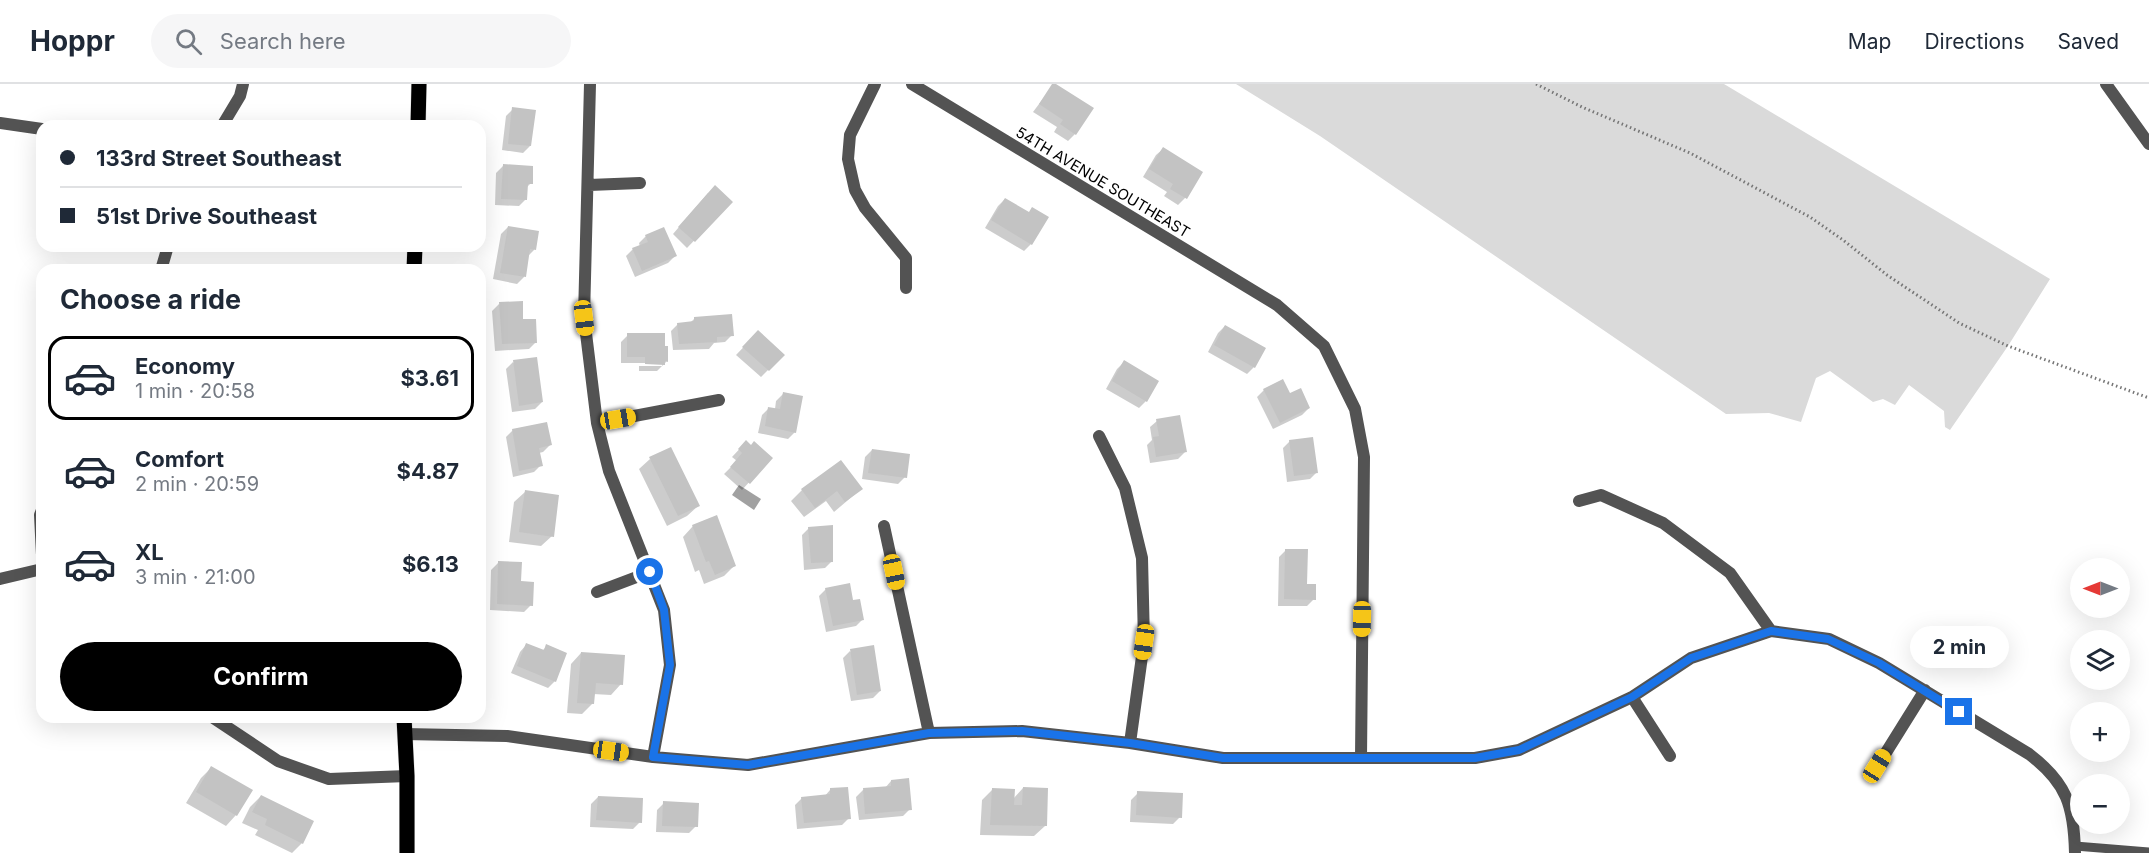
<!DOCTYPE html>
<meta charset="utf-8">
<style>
body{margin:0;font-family:Inter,sans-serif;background:#f6f6f7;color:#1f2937;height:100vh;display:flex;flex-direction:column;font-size:22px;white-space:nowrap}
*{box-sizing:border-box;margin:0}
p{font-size:20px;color:#747a83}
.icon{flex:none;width:33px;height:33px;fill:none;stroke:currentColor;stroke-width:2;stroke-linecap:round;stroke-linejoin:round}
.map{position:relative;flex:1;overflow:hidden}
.side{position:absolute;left:36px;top:180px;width:450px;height:459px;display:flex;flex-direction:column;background:#fff;border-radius:18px;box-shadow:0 6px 24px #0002}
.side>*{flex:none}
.top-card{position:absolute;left:36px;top:36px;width:450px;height:132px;border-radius:18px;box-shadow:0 6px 24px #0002;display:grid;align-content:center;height:132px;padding:0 24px;background:#fff}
.needle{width:39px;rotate:270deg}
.fabs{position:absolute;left:2070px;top:474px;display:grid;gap:12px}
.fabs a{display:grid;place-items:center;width:60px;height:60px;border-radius:50%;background:#fff;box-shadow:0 6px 24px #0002;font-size:30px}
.end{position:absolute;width:27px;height:27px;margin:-14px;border:8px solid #1a73e8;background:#fff;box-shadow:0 0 0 3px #fff}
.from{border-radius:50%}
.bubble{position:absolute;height:42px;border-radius:21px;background:#fff;box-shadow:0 6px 24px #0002;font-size:20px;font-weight:700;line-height:42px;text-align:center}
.car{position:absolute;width:18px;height:36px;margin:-18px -9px;border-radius:8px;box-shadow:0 0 4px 2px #0007;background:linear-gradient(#f5c518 24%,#345 0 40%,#f5c518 0 76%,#345 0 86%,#f5c518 0)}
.top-card b{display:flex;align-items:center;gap:21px;height:57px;font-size:22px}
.top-card b+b{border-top:2px solid #e0e1e3}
.top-card i{width:15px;height:15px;background:#1f2937}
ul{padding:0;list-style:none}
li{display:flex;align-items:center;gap:18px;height:84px;margin:0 12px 9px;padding:0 12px;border:3px solid transparent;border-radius:18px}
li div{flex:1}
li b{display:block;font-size:22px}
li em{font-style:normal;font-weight:700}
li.selected{border-color:#000}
li>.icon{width:54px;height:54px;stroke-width:1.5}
h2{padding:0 24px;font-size:27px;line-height:72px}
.button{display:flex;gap:12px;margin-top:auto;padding:12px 24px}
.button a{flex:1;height:69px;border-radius:36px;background:#000;color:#fff;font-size:24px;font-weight:700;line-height:69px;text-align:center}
header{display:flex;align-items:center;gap:36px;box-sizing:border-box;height:84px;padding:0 30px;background:#fff;border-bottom:2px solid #e0e1e3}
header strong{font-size:28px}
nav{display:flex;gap:33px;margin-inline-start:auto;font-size:21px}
.search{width:420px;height:54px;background:#f6f6f7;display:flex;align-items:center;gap:15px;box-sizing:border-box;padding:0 21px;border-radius:33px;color:#747a83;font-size:22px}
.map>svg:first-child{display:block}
</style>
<header>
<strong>Hoppr</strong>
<div class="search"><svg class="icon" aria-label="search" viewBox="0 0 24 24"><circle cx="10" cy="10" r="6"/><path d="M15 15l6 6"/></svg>Search here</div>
<nav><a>Map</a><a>Directions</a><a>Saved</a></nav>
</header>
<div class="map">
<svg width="2149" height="769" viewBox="0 0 2149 769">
<rect width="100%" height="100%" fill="#fff"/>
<!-- green -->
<path fill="#dadada" d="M1236,0H1724L2050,195L2008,262L1950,346L1945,343L1944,327L1909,301L1895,321L1883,315L1873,318L1830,287L1816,294L1801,338L1769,329L1726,330L1320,52Z"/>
<!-- water -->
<path fill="#a1a1a1" d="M739,401L761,415L754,426L732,411Z"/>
<!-- shadow -->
<path fill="#0003" d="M1054,0L1075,50L1068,57L1054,48L1057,43L1033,28Z
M513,25L530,62L523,69L502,66L506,32Z
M1163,65L1201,88L1185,114L1178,121L1164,112L1167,108L1143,93L1156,71Z
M503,82L531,99L526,104V115L519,122L495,121L496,89Z
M708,109L731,118L687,164L673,150Z
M1005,115L1028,129L1031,160L1024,167L985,144L998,122Z
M508,143L537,148L534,166L528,172L524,193L517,200L493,195L501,150Z
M646,152L675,172L668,179L635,193L626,172L633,165L640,163L639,159Z
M499,220L522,237L536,258L529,265L495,267L492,227Z
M695,234L732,251L725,258L714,259L709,265L673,266L671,247L678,240L690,239Z
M1225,242L1254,283L1247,290L1208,268L1218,249Z
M758,248L783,271L761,293L736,271Z
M628,251L664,263L667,277L657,287H639V282H662V279H621V258Z
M513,278L542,318L535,325L512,328L506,285Z
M1124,278L1146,317L1139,324L1106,305L1117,285Z
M1264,306L1309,324L1302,331L1273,345L1257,313Z
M783,310L795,348L788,355L758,349L762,331L769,324L775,325L776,317Z
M1157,337L1185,368L1178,375L1150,379L1147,361L1152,356L1150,343Z
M513,346L550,361L543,368L539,369L541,381L534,388L513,393L506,353Z
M1290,357L1317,388L1310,395L1287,398L1283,364Z
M746,358L771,374L742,406L724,390L737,377L732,373Z
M872,366L905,393L898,400L862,395L865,373Z
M650,375L698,422L687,432L667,442L639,385Z
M841,378L861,405L834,428L826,417L804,433L791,417L802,406Z
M525,408L552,452L541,462L509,458L514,418Z
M693,442L734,482L724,492L704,500L699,486L695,488L683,453Z
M809,444L832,477L825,484L804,486L802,451Z
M1286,466L1314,515L1307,522H1278L1279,473Z
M498,479L519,498L531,521L524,528L490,526L491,486Z
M826,505L863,535L856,542L826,548L819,512Z
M526,561L542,567L547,562L555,597L548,604L511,589L520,568Z
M850,567L880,607L873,614L851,617L843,574Z
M581,569L621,600L611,611L593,610V619L582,630L567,629L571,580Z
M212,683L236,731L226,742L186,719L201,694Z
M891,697L910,725L903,732L859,736L856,713L863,706L885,704Z
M1023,704L1045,742L1034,752L980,751L982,716L992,706L1013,715Z
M830,706L849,734L842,741L797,745L795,721L802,714L824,713Z
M1138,709L1180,733L1173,740L1130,738L1131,716Z
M261,712L302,759L292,769L255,751L258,746L242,739L250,723Z
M598,713L640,738L633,745L590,743L591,720Z
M664,719L696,742L689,749L656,748L657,726Z"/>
<!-- building -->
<path fill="#c3c3c3" d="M1052,0H1056L1094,24L1076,51L1060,40L1063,36L1039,20Z
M512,23L536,26L531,62L508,60Z
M1163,63L1203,88L1187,115L1170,105L1173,100L1149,85Z
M503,80L533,82V100H528L527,116L501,115Z
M715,101L733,118L695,158L678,143Z
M1005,114L1029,128L1032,123L1049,133L1032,161L991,136Z
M508,142L539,147L536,166L530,165L526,193L500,189Z
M664,143L677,172L642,187L632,164L648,158L645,151Z
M523,217V235H536L537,259L502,260L499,218Z
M732,230L734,252L717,253V258L679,260L677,239L694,237V233Z
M1225,241L1266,264L1255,284L1214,261Z
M758,246L785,271L769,287L742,263Z
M627,249H665V262H668V278L665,277V281L645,280V273H627Z
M537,273L543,318L519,322L513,276Z
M1124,276L1159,297L1147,318L1112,297Z
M1283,295L1290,309L1301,304L1310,324L1280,339L1263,305Z
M783,308L803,312L796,349L765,342L768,323L780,325Z
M1180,331L1187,368L1156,373L1153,353L1159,352L1156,335Z
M547,338L552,361L539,364L543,382L519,387L512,345Z
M1313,353L1318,389L1294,392L1289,356Z
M746,356L751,361L754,357L773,374L750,400L730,383L742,369L738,365Z
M671,363L700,422L678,432L649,373Z
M872,365L910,370L907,394L868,389Z
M841,376L863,405L845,418L837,407L815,424L801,405Z
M525,406L559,411L554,453L519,448Z
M717,431L736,482L715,491L709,477L706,478L692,441Z
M833,441V478L811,479L808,443Z
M1285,465H1308L1307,500H1316V516L1284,515Z
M498,477L522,478L521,497L534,498L533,522L497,520Z
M850,499L853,516L860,515L864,536L833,542L825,504Z
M526,559L544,566L546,560L567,569L556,598L517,582Z
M874,561L881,607L857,611L850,565Z
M581,568L625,571L623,601L596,599L594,620L577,619Z
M211,682L253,706L237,732L196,708Z
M909,694L912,726L865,730L863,704L891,702V696Z
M848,703L851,735L804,739L801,713L830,710V704Z
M1023,703L1048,704L1047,742L990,741L992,704L1015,705L1014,721H1022Z
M1137,707L1183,709L1182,734L1136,731Z
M261,711L314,737L303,760L265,741L267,735L252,728Z
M598,712L643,714L642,739L596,736Z
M663,717L699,719L698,743L662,742Z"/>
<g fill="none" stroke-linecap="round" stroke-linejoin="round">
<defs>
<path id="primary" d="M418,42L419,0
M414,186L415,162
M404,633L407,692V769"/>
</defs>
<!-- primary casing -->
<use href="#primary" stroke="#dbdbdb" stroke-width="16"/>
<!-- path -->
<path stroke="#757575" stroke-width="3" stroke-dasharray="1.5 3" stroke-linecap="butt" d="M1536,0L1582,23L1690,69L1810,133L1843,156L1887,191L1959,239L2008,262L2149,314"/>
<!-- lane -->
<path stroke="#535353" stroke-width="9" d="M2075,762L2149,768"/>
<!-- street -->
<path stroke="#535353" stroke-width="12" d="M590,0L584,233L597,339L609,387L664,526L670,581L653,673
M875,0L850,51L848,75L855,106L865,124L906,174V204
M912,0L1277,221L1324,262L1355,325L1364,373L1361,674
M2106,0L2149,60
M0,39L42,45
M222,42L240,12L243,0
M589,101L640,99
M161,186L168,162
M597,339L719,316
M1099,352L1125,404L1142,474L1144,558L1130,659
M1579,417L1601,411L1663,439L1730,489L1771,547
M42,426L40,431L42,471
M884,442L929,649
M0,495L42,485
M597,508L650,488
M1632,613L1670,672
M212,633L278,677L329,695L407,692
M404,650L507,652L653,673L748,681L929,649L1022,647L1130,659L1223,674H1475L1519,666L1632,613L1691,574L1771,547L1829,555L1879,579L2029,670C2067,699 2074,722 2075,769
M1877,683L1925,606"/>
<!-- primary -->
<use href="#primary" stroke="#000" stroke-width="15"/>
</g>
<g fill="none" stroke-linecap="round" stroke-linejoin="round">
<!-- route -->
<path stroke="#1a73e8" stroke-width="8" d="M650,488L664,526L670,581L653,673L748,681L929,649L1022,647L1130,659L1223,674H1475L1519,666L1632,613L1691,574L1771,547L1828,555L1879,579L1959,628"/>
</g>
<g text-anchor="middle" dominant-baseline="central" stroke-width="4.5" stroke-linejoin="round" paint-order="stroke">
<!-- street labels -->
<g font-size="15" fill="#000" stroke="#fff">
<text transform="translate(1103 98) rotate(31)">54TH AVENUE SOUTHEAST</text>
</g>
</g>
</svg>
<div class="fabs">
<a><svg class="needle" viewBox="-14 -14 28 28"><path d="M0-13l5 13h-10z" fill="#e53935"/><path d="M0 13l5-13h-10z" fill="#747a83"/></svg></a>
<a><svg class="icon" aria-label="layers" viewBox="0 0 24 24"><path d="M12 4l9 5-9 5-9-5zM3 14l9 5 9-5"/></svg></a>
<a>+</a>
<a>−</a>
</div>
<i class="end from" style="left:650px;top:488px"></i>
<i class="end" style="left:1959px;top:628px"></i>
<div class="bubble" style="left:1910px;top:542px;width:99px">2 min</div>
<i class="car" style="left:584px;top:234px;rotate:173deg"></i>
<i class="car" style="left:618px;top:335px;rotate:80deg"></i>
<i class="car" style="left:894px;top:488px;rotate:168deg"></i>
<i class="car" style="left:1362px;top:535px;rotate:181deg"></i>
<i class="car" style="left:1144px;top:558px;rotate:188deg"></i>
<i class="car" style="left:611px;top:667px;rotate:98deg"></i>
<i class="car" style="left:1877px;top:682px;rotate:32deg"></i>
<div class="top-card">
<b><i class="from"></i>133rd Street Southeast</b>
<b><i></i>51st Drive Southeast</b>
</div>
<section class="side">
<h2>Choose a ride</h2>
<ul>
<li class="selected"><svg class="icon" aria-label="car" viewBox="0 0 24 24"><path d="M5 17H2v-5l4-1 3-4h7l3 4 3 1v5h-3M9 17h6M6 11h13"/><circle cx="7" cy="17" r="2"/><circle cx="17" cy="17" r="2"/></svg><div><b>Economy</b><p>1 min · 20:58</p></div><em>$3.61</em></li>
<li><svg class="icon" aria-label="car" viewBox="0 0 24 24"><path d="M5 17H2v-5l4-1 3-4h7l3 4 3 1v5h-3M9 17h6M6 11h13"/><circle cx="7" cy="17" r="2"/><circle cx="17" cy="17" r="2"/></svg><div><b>Comfort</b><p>2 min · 20:59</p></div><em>$4.87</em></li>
<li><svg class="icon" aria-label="car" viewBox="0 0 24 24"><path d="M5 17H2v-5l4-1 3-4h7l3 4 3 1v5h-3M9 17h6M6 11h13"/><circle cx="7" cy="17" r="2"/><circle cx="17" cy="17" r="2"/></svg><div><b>XL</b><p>3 min · 21:00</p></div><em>$6.13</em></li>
</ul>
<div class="button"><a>Confirm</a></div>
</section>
</div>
